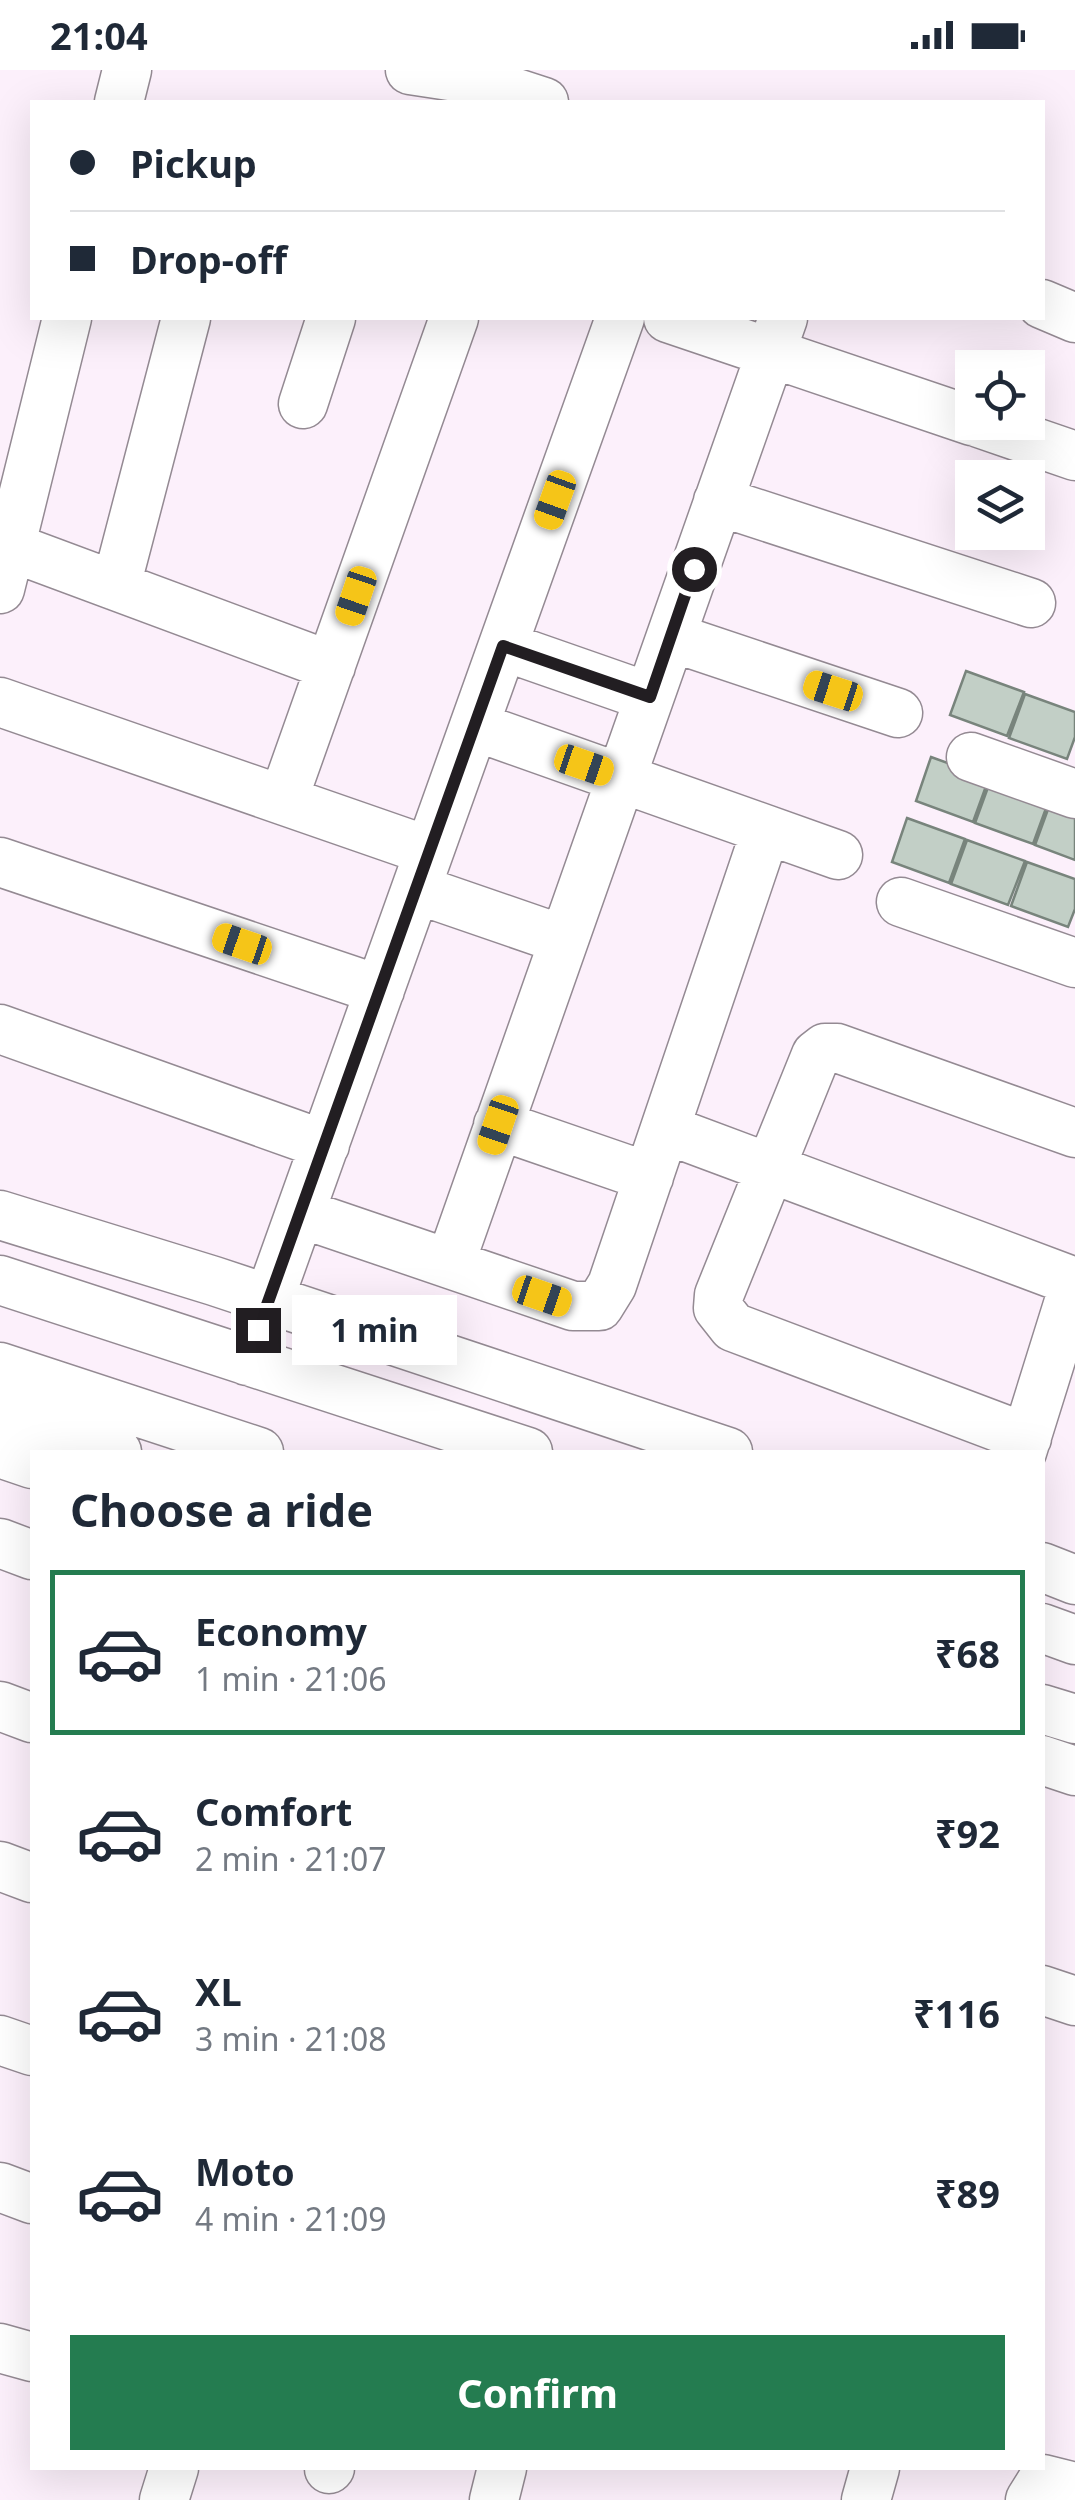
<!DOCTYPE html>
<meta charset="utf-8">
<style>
body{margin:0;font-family:"Noto Sans",sans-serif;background:#f6f6f7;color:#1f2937;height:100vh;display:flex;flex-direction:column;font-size:38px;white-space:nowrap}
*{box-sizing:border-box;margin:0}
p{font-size:32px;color:#747a83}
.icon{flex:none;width:55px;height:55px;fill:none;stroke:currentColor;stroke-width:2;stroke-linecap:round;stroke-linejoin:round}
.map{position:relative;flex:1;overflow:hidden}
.details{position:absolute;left:30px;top:1380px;width:1015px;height:1020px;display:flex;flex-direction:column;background:#fff;border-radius:0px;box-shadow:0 10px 40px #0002}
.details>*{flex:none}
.top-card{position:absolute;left:30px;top:30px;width:1015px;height:220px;border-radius:0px;box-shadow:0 10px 40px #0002;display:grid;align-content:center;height:220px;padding:0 40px;background:#fff}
.tools{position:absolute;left:955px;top:280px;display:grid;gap:20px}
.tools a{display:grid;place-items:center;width:90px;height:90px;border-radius:0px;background:#fff;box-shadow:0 10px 40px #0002;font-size:50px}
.end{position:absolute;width:45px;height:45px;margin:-22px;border:12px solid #221e22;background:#fff;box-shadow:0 0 0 5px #fff}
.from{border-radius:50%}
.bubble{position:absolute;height:70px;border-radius:0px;background:#fff;box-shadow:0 10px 40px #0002;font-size:32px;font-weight:700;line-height:70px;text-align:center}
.car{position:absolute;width:30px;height:60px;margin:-30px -15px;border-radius:12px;box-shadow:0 0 8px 2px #0007;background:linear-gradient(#f5c518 24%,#345 0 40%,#f5c518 0 76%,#345 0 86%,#f5c518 0)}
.top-card b{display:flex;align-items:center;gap:35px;height:95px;font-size:38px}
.top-card b+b{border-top:2px solid #e0e1e3}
.top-card i{width:25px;height:25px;background:#1f2937}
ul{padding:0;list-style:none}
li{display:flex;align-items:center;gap:30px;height:165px;margin:0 20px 15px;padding:0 20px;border:5px solid transparent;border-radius:0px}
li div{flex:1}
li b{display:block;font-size:38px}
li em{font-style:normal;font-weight:700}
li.current{border-color:#247c50}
li>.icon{width:90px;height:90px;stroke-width:1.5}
h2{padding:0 40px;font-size:45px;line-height:120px}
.cta{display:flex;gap:20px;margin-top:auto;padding:20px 40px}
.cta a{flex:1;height:115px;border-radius:0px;background:#247c50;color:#fff;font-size:40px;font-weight:700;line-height:115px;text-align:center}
.status{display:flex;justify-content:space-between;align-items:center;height:70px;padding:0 50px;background:#fff;direction:ltr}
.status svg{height:28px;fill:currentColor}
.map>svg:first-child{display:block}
</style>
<div class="status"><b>21:04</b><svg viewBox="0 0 49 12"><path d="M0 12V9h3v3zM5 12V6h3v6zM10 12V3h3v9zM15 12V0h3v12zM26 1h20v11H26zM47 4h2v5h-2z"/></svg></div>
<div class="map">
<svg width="1075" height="2430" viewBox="0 0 1075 2430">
<rect width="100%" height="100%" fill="#fcf0fb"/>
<!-- building -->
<path fill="#c2cfc6" stroke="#78847c" stroke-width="2.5" d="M966,601L1024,622L1007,666L950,645Z
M1025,624L1075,642V667L1067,689L1009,668Z
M931,687L989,708L973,752L916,731Z
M991,709L1049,730L1033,774L975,753Z
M1051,731L1075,740V790L1035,775Z
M907,748L965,769L949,813L892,792Z
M967,770L1025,791L1008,835L951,814Z
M1027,792L1075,809V839L1068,857L1011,836Z"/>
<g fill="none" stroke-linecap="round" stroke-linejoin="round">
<defs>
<path id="minor" d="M410,0L476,10L544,32
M119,32L127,0
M1042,234L1075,248
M668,248L972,351
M303,334L331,248
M976,352L1075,386
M718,431L1031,533
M11,477L331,596
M116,516L186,248
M0,519L67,248
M671,567L898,643
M503,576L649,627
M0,632L429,781
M474,656L838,785
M971,687L1075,724
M283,730L454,248
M0,792L380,920
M416,819L564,870
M901,832L1075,893
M0,959L325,1075
M498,1055L649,1107
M665,1059L1075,1212
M300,1143L573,1236H599L612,1215L766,760
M0,1145L214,1211L728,1382
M450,1194L783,248
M0,1210L528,1382
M247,1291L620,248
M0,1297L259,1382
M0,1346L117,1382
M1027,1368L733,1257L718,1238L719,1225L816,985L825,978H837L1075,1063
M1022,1382L1075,1212
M0,1383L32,1394
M0,1473L32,1485
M1042,1497L1075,1510
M1042,1558L1075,1570
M0,1636L32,1648
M1042,1639L1075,1649
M1042,1690L1075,1701
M0,1796L32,1808
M1042,1920L1075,1931
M0,1970L32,1981
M0,2117L32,2129
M0,2278L32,2287
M329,2399L330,2398
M164,2430L174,2398
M494,2430L502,2398
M866,2430L875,2398
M1030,2430L1043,2409L1075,2417"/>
</defs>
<!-- minor casing -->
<use href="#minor" stroke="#948a93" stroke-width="51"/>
<!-- minor -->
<use href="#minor" stroke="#fff" stroke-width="48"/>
</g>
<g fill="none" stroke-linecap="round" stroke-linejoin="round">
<!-- route -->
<path stroke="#221e22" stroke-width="12" d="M258,1260L503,576L650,627L694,499"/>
</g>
</svg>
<div class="tools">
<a><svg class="icon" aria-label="locate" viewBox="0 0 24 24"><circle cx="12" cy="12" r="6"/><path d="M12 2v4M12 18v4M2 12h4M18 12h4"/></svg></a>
<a><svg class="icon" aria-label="layers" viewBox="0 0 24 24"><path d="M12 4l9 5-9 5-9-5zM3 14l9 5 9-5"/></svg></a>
</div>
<i class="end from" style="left:694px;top:499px"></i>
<i class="end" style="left:258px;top:1260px"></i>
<div class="bubble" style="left:292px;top:1225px;width:165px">1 min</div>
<i class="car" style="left:555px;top:430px;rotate:200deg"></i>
<i class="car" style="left:356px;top:526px;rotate:199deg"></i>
<i class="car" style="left:833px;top:621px;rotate:288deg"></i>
<i class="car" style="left:584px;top:695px;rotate:109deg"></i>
<i class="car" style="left:242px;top:874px;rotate:289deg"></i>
<i class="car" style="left:498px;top:1055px;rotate:199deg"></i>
<i class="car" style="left:542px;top:1226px;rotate:109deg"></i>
<div class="top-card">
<b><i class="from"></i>Pickup</b>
<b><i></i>Drop-off</b>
</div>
<section class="details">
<h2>Choose a ride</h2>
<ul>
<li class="current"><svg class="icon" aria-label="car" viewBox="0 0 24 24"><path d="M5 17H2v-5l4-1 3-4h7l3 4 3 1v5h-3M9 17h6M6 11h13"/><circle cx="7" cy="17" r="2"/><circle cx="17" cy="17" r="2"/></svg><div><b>Economy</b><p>1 min · 21:06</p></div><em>₹68</em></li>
<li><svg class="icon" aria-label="car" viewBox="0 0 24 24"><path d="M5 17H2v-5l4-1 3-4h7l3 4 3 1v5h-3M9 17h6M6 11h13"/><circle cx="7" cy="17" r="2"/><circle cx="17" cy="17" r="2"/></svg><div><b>Comfort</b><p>2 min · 21:07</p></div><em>₹92</em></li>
<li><svg class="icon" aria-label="car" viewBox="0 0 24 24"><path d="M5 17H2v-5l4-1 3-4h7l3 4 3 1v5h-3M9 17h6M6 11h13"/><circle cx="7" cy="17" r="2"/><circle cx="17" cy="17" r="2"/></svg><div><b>XL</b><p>3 min · 21:08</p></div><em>₹116</em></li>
<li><svg class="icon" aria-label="car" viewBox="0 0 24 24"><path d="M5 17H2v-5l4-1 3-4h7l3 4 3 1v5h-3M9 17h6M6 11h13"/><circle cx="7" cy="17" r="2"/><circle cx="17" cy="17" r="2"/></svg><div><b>Moto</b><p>4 min · 21:09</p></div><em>₹89</em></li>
</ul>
<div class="cta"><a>Confirm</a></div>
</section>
</div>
